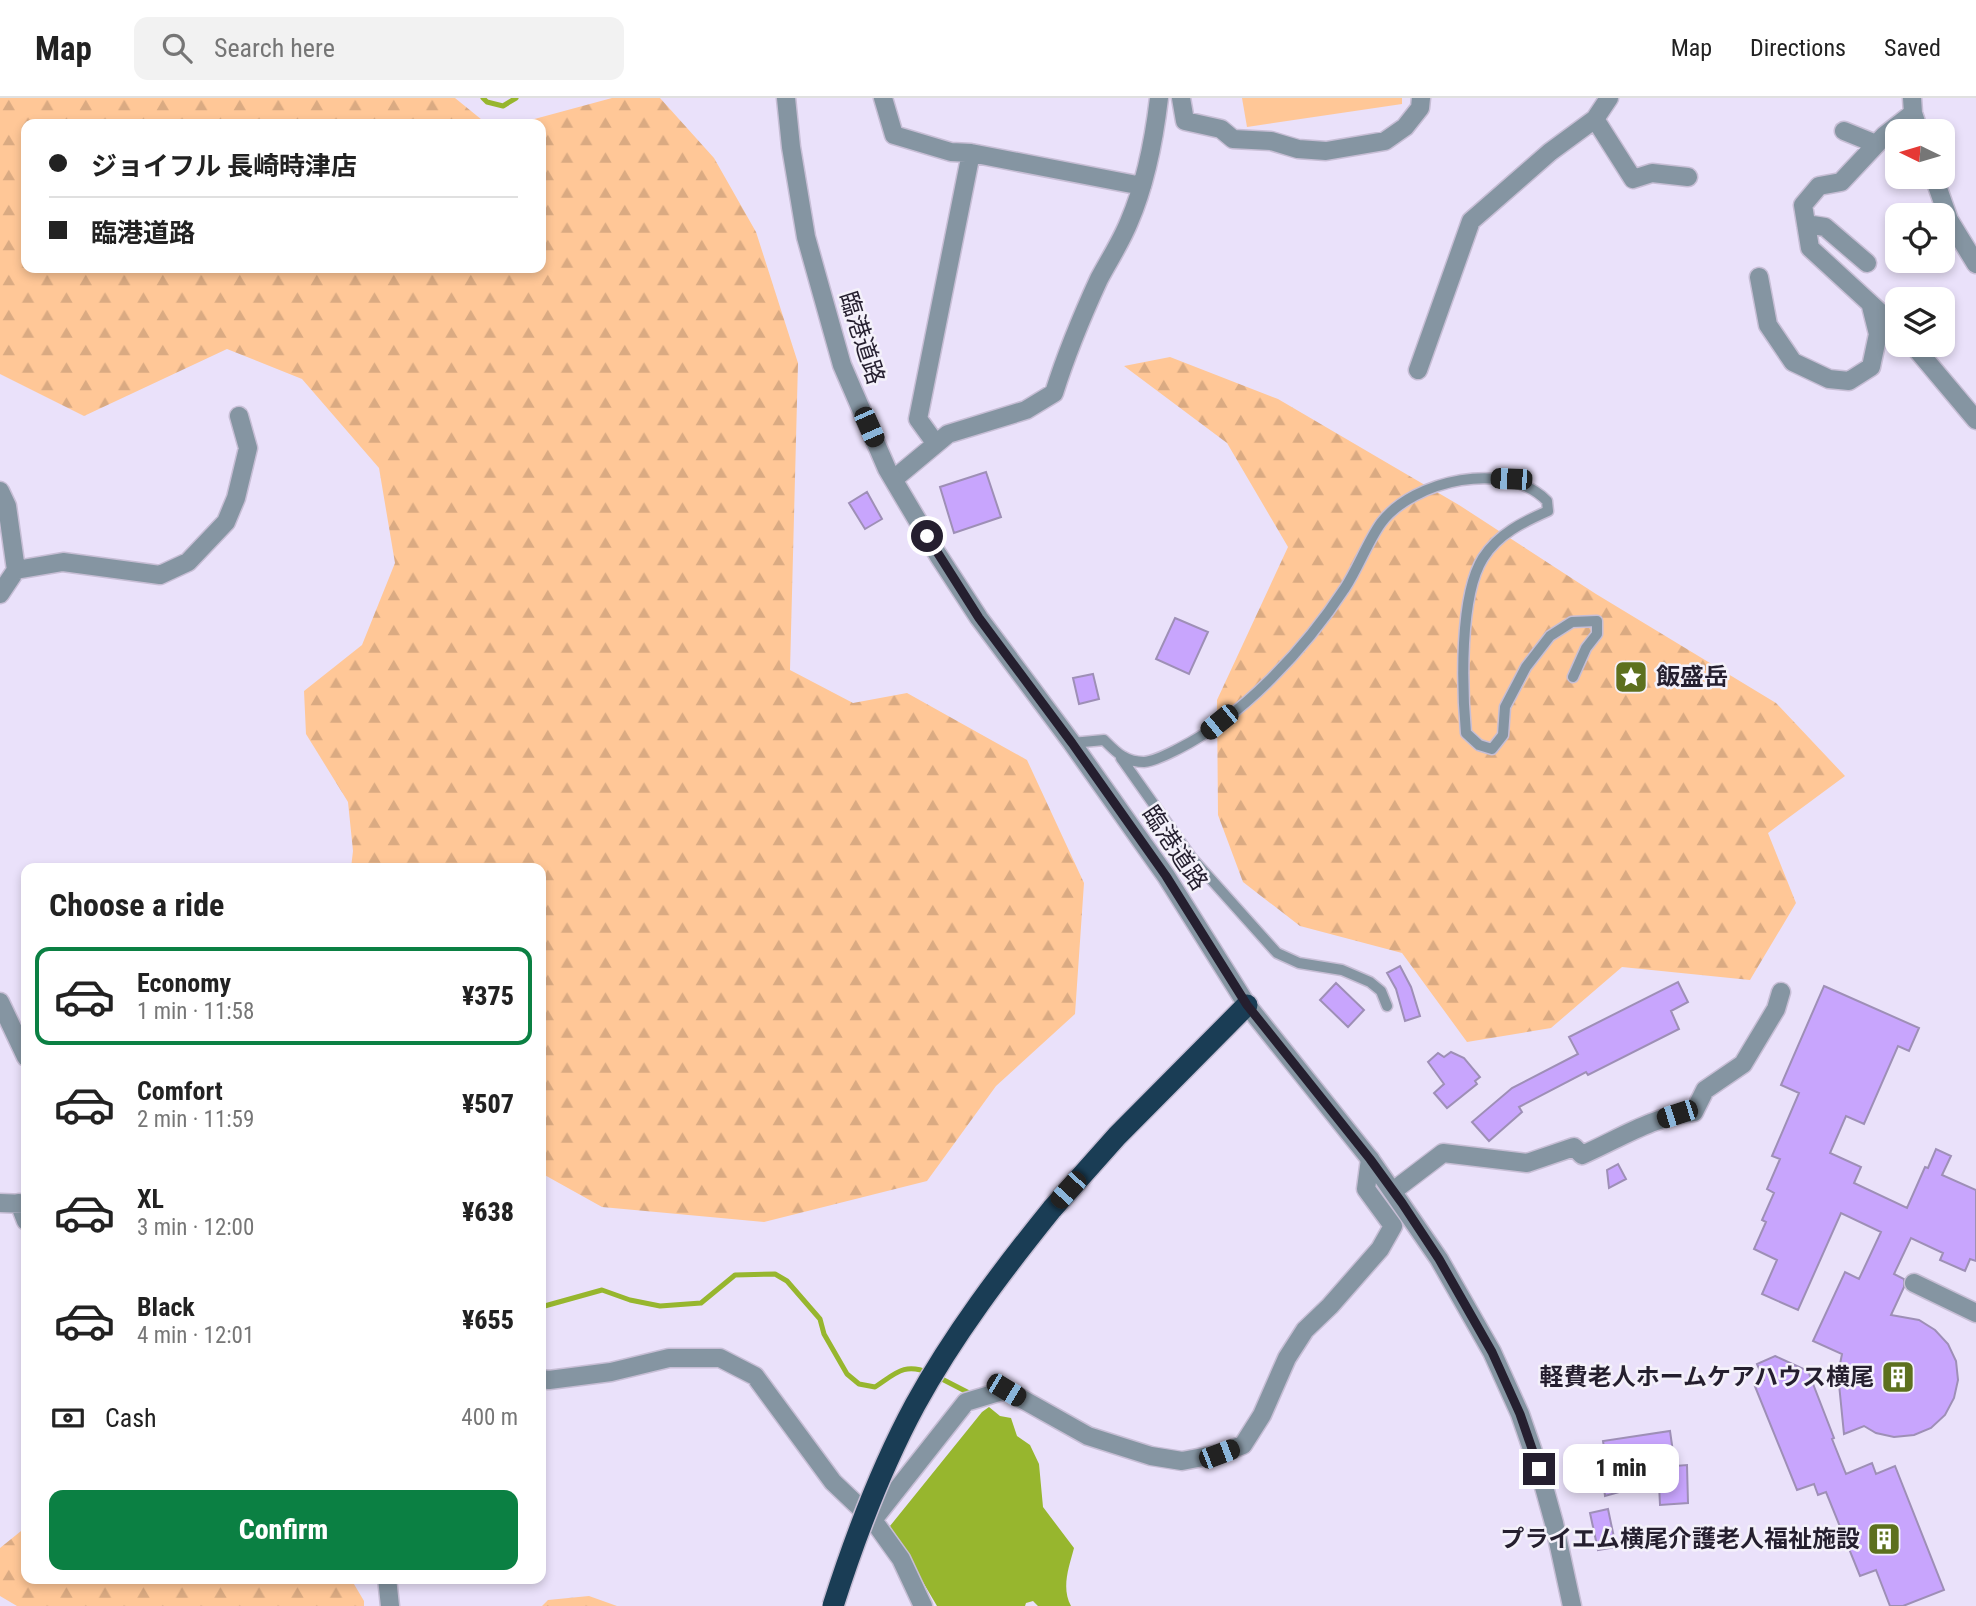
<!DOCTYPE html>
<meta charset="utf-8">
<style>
body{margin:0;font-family:"Roboto Condensed","Noto Sans JP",sans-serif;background:#f2f2f2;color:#222;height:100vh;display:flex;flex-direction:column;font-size:26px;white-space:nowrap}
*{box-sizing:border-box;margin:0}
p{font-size:23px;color:#767676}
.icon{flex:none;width:38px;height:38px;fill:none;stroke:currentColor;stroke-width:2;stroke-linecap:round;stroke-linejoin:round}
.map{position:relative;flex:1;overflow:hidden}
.sheet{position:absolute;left:21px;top:765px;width:525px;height:721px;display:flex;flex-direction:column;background:#fff;border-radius:14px;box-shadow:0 4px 10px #0003}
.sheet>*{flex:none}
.banner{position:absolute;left:21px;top:21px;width:525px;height:154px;border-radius:14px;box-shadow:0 4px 10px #0003;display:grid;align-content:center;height:154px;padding:0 28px;background:#fff}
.needle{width:46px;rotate:275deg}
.fabs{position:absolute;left:1885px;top:21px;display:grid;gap:14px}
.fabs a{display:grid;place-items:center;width:70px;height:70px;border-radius:14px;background:#fff;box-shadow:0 4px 10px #0003;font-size:35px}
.end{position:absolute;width:32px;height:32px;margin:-16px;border:9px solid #251f2f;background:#fff;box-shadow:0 0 0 4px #fff}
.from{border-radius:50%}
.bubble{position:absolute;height:49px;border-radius:14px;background:#fff;box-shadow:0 4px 10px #0003;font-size:23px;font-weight:800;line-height:49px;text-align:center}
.car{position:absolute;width:21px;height:42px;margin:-21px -10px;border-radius:9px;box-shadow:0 0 5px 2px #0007;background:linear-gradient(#222 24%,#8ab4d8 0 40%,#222 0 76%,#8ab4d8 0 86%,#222 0)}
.banner b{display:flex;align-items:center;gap:24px;height:66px;font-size:26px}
.banner b+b{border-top:2px solid #e0e0e0}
.banner i{width:18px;height:18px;background:#222}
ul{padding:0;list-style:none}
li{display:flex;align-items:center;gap:21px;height:98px;margin:0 14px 10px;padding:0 14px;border:4px solid transparent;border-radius:14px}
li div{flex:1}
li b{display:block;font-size:26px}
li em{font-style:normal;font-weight:800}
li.current{border-color:#0b8043}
li>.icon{width:63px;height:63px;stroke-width:1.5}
h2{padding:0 28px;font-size:32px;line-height:84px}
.pay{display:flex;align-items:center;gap:18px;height:77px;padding:0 28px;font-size:26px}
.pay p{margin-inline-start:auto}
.cta{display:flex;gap:14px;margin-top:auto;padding:14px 28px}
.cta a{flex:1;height:80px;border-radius:14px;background:#0b8043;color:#fff;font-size:28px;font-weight:800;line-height:80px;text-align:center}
header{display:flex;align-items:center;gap:42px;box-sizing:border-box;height:98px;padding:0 35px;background:#fff;border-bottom:2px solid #e0e0e0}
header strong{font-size:33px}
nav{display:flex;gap:38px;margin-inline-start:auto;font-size:24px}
.search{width:490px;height:63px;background:#f2f2f2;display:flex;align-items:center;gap:18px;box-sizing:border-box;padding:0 24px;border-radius:14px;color:#767676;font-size:26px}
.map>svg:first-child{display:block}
</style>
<header>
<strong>Map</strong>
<div class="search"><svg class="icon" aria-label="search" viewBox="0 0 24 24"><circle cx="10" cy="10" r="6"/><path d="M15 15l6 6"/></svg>Search here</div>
<nav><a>Map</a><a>Directions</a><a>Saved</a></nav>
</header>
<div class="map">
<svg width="1976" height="1508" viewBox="0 0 1976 1508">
<defs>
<pattern id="forest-firs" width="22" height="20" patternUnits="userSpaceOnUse" patternTransform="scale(1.75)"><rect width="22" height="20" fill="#ffc797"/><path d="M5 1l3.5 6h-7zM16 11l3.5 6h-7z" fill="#daaa82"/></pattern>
</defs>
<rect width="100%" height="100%" fill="#eae1fa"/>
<!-- grass -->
<path fill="#ffc797" d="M1242,0H1402V6L1247,29Z"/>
<!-- forest -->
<path fill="url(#forest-firs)" d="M0,0H455L487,26H26V170H541V26H516L612,0H660L714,60L756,134L798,265L790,572L853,605L907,595L1027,662L1084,785L1075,916L996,988L927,1083L764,1124L602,1109L541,1075V770H351L353,753L348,704L306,636L304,593L362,547L395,465L379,370L302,281L227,251L84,318L0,276Z
M1170,259L1278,301L1459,407L1596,496L1776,605L1845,678L1768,735L1796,805L1750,882L1622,869L1551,930L1467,944L1402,855L1300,828L1243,784L1218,717L1217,602L1288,449L1227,345L1124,268Z
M26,1429V1480L351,1481L364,1503V1508H17L0,1498V1450Z
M589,1498L617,1508H542L548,1502Z"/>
<!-- water -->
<path fill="#97b62e" d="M989,1309L1000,1318L1011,1320L1017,1338L1030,1347L1039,1366L1043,1409L1074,1450C1069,1469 1061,1490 1071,1508H1038L1033,1503L1026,1505L1025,1508H937L890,1428L982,1314Z"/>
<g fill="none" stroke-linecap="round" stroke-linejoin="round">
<!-- stream -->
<path stroke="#97b62e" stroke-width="5" d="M483,0L487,4L503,8L516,0
M541,1209L602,1192L630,1202L660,1208L701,1205L735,1177L775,1176L787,1183L820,1221L824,1236L847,1276L859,1286L875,1289C895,1276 904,1264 929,1275
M938,1279L973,1297"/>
</g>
<!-- building -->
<path fill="#c8a5fd" stroke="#9e8fb6" stroke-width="2" d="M986,374L1001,419L954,435L940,389Z
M867,394L882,421L865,431L849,405Z
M1175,520L1208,534L1189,576L1156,561Z
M1093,576L1099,601L1079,606L1073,580Z
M1400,868L1411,889L1420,918L1405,923L1396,891L1387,875Z
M1678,884L1688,904L1671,913L1679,931L1588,977L1586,974L1519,1009L1522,1014L1489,1043L1472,1024L1512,990L1578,956L1569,939Z
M1336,885L1364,912L1348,929L1320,902Z
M1824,888L1919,930L1909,953L1898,948L1864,1026L1846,1018L1830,1055L1861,1069L1854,1085L1907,1110L1925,1069L1928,1070L1936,1051L1951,1058L1942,1077L1976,1092V1163L1970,1161L1965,1173L1940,1162L1943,1155L1911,1140L1894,1176L1904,1181V1189L1891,1217L1919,1222L1935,1232L1948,1246L1956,1263L1958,1282L1954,1300L1945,1317L1931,1330L1914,1337L1894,1339L1876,1335L1864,1328L1844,1336L1838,1276L1842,1256L1813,1243L1845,1174L1859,1181L1881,1134L1841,1115L1798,1212L1762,1196L1777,1162L1754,1151L1766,1124L1762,1122L1774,1095L1767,1091L1780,1061L1772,1058L1799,995L1781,987Z
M1451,954L1464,960L1480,979L1475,983L1477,986L1447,1010L1434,995L1444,986L1428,964L1438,955L1444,959Z
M1618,1066L1626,1081L1609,1090L1607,1072Z
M1775,1258L1808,1273L1834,1340L1832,1341L1846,1376L1872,1365L1876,1376L1895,1368L1944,1492L1903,1508H1890L1876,1472L1860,1478L1826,1394L1818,1397L1814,1386L1797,1392L1754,1286L1764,1282L1757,1266Z
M1670,1333L1675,1368L1687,1367L1688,1405L1660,1407L1658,1365L1635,1382L1626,1392L1605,1398L1602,1375H1608L1603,1343Z
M1608,1411L1616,1449L1598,1452L1590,1415Z"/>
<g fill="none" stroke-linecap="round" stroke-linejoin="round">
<defs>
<path id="service" d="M1072,645L1104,642C1116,654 1125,664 1144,664C1155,663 1168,656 1178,651C1243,618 1305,551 1345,490C1358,470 1368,443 1381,425C1413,382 1507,361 1547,403L1548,413C1523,424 1498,436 1483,460C1459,498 1462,591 1466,635L1479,647L1492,651L1503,637L1505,609L1526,569L1550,538L1572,524L1597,523V536L1586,550L1573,579
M1121,660L1191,759L1277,855L1299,865L1342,872L1370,884L1381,893L1387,908"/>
<path id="minor" d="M883,0L894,37L951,54L971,55L1142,88
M1181,0L1185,23L1221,31L1233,41L1271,43L1298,51L1326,53L1385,43L1405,29L1420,10L1421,0
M1609,0L1595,21L1633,81L1652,75L1688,79
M1912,0L1913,15L1919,33
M1844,33L1876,46
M1934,79L1949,122L1976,166
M1806,126L1825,129L1867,165
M1759,179L1768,227L1793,264L1829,281L1849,283L1871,269L1878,236L1871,208
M1897,230L1810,150L1803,107L1819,88L1841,84L1885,37L1913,15
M1913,247L1976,322
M1418,272L1471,123L1550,54L1595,21
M936,346L918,321L971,55
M894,381L948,336L1026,312L1054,295C1066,257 1082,218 1099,181C1109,162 1121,144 1129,124C1146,85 1154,42 1159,0
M0,393L7,408L16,472L0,496
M16,472L63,464L160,477L188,464L226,424L236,400L248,350L239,318
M0,904L26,959
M1393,1093L1443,1055L1527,1065L1574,1049L1582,1057C1619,1041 1653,1018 1694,1014L1705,992L1743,966L1776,911L1781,894
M0,1105L26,1106
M19,1105L26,1123
M1914,1185L1976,1215
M541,1281L549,1282L611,1274L669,1260H720L755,1278L833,1384L873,1422L901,1461L923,1508
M873,1422L966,1304L1006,1292L1088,1338L1151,1358L1182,1363L1219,1356L1243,1347L1262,1317L1287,1260L1305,1232L1330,1208L1380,1151L1393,1128L1366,1091L1370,1061
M387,1480L390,1508"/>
<path id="tertiary" d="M786,0L791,49L806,139L842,267L887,371L938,457L979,520L1072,645L1166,778L1247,907L1370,1061L1439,1161L1492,1254L1520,1316L1539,1371L1554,1425L1572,1508"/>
<path id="motorway" d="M1052,1111L1117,1038L1247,907"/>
</defs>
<!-- service casing -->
<use href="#service" stroke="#c7bed5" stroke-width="13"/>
<!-- minor casing -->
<use href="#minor" stroke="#c7bed5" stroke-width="21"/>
<!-- tertiary casing -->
<use href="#tertiary" stroke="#c7bed5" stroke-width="21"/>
<!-- motorway casing -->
<use href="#motorway" stroke="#c7bed5" stroke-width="24"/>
<!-- service -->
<use href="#service" stroke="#8595a2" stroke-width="10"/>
<!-- minor -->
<use href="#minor" stroke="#8595a2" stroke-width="18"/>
<!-- tertiary -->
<use href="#tertiary" stroke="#8595a2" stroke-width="18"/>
<!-- motorway -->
<use href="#motorway" stroke="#1a3d55" stroke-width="21"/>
<defs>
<path id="motorway-bridge" d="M833,1508C855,1439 881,1370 915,1307C954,1236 1002,1173 1052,1111"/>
</defs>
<!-- motorway-bridge casing -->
<use href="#motorway-bridge" stroke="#c7bed5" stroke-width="24" stroke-linecap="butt"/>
<!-- motorway-bridge -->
<use href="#motorway-bridge" stroke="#1a3d55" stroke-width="21"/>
</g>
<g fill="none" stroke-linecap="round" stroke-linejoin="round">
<!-- route -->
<path stroke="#251f2f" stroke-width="9" d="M927,438L979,520L1072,645L1166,778L1247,907L1370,1061L1402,1105L1439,1161L1492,1254L1520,1316L1539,1371"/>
</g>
<!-- icons -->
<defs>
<symbol id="sight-square" viewBox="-11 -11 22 22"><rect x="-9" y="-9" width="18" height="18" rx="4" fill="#5d701e" stroke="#f4f1fa"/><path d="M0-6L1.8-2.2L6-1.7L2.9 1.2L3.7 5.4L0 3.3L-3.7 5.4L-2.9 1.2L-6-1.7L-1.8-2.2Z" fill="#fff"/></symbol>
<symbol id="building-square" viewBox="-11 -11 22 22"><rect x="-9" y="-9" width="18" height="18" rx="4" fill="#5d701e" stroke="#f4f1fa"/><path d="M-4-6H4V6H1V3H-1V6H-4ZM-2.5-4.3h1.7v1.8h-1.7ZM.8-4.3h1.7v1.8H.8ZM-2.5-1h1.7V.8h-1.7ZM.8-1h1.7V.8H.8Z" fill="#fff"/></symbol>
</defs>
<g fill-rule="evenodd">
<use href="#sight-square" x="1612" y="560" width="38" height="38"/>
<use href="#building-square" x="1879" y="1260" width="38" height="38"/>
<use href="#building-square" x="1865" y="1422" width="38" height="38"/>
</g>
<g text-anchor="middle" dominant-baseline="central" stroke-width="5" stroke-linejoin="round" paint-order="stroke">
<!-- street labels -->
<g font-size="24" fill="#251f2f" stroke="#f4f1fa">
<text transform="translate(862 240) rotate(72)">臨港道路</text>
<text transform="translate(1175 750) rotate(56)">臨港道路</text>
</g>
<!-- poi labels -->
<g font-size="24" font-weight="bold" fill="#251f2f" stroke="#f4f1fa" text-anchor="end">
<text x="1656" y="579" text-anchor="start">飯盛岳</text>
<text x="1874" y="1279">軽費老人ホームケアハウス横尾</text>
<text x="1860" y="1441">プライエム横尾介護老人福祉施設</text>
</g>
</g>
</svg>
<div class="fabs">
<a><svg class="needle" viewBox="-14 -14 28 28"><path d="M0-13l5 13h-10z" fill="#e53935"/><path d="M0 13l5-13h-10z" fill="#767676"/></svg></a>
<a><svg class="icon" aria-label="locate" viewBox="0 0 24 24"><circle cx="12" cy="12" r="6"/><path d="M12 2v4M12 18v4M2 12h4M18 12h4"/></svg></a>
<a><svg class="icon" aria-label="layers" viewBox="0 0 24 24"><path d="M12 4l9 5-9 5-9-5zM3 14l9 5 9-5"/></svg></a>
</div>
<i class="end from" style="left:927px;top:438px"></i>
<i class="end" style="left:1539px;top:1371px"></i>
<div class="bubble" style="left:1563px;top:1346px;width:116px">1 min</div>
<i class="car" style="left:869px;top:329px;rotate:156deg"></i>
<i class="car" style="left:1511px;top:381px;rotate:272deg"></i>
<i class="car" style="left:1219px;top:624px;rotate:231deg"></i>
<i class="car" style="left:1677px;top:1016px;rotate:252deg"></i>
<i class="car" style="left:1068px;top:1092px;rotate:222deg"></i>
<i class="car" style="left:1006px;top:1292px;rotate:121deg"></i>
<i class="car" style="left:1219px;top:1356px;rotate:69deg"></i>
<div class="banner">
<b><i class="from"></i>ジョイフル 長崎時津店</b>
<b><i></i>臨港道路</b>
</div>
<section class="sheet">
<h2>Choose a ride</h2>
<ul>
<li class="current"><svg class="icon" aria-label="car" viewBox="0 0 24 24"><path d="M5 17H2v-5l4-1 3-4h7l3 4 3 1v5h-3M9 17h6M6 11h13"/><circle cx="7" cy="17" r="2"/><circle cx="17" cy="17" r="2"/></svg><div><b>Economy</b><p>1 min · 11:58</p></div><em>¥375</em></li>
<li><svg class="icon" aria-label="car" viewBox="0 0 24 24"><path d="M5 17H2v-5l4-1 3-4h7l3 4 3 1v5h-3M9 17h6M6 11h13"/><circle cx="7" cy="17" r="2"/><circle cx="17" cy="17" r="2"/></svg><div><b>Comfort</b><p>2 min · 11:59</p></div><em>¥507</em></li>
<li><svg class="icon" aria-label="car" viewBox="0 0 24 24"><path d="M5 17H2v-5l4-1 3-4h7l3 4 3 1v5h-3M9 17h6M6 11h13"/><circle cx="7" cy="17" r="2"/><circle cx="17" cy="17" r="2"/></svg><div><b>XL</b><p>3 min · 12:00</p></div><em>¥638</em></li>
<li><svg class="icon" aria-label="car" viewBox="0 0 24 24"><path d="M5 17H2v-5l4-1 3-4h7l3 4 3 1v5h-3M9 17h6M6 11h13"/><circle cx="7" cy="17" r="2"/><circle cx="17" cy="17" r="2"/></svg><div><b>Black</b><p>4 min · 12:01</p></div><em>¥655</em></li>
</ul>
<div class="pay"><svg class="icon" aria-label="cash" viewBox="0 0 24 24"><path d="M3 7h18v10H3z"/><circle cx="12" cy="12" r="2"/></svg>Cash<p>400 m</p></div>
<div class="cta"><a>Confirm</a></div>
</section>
</div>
